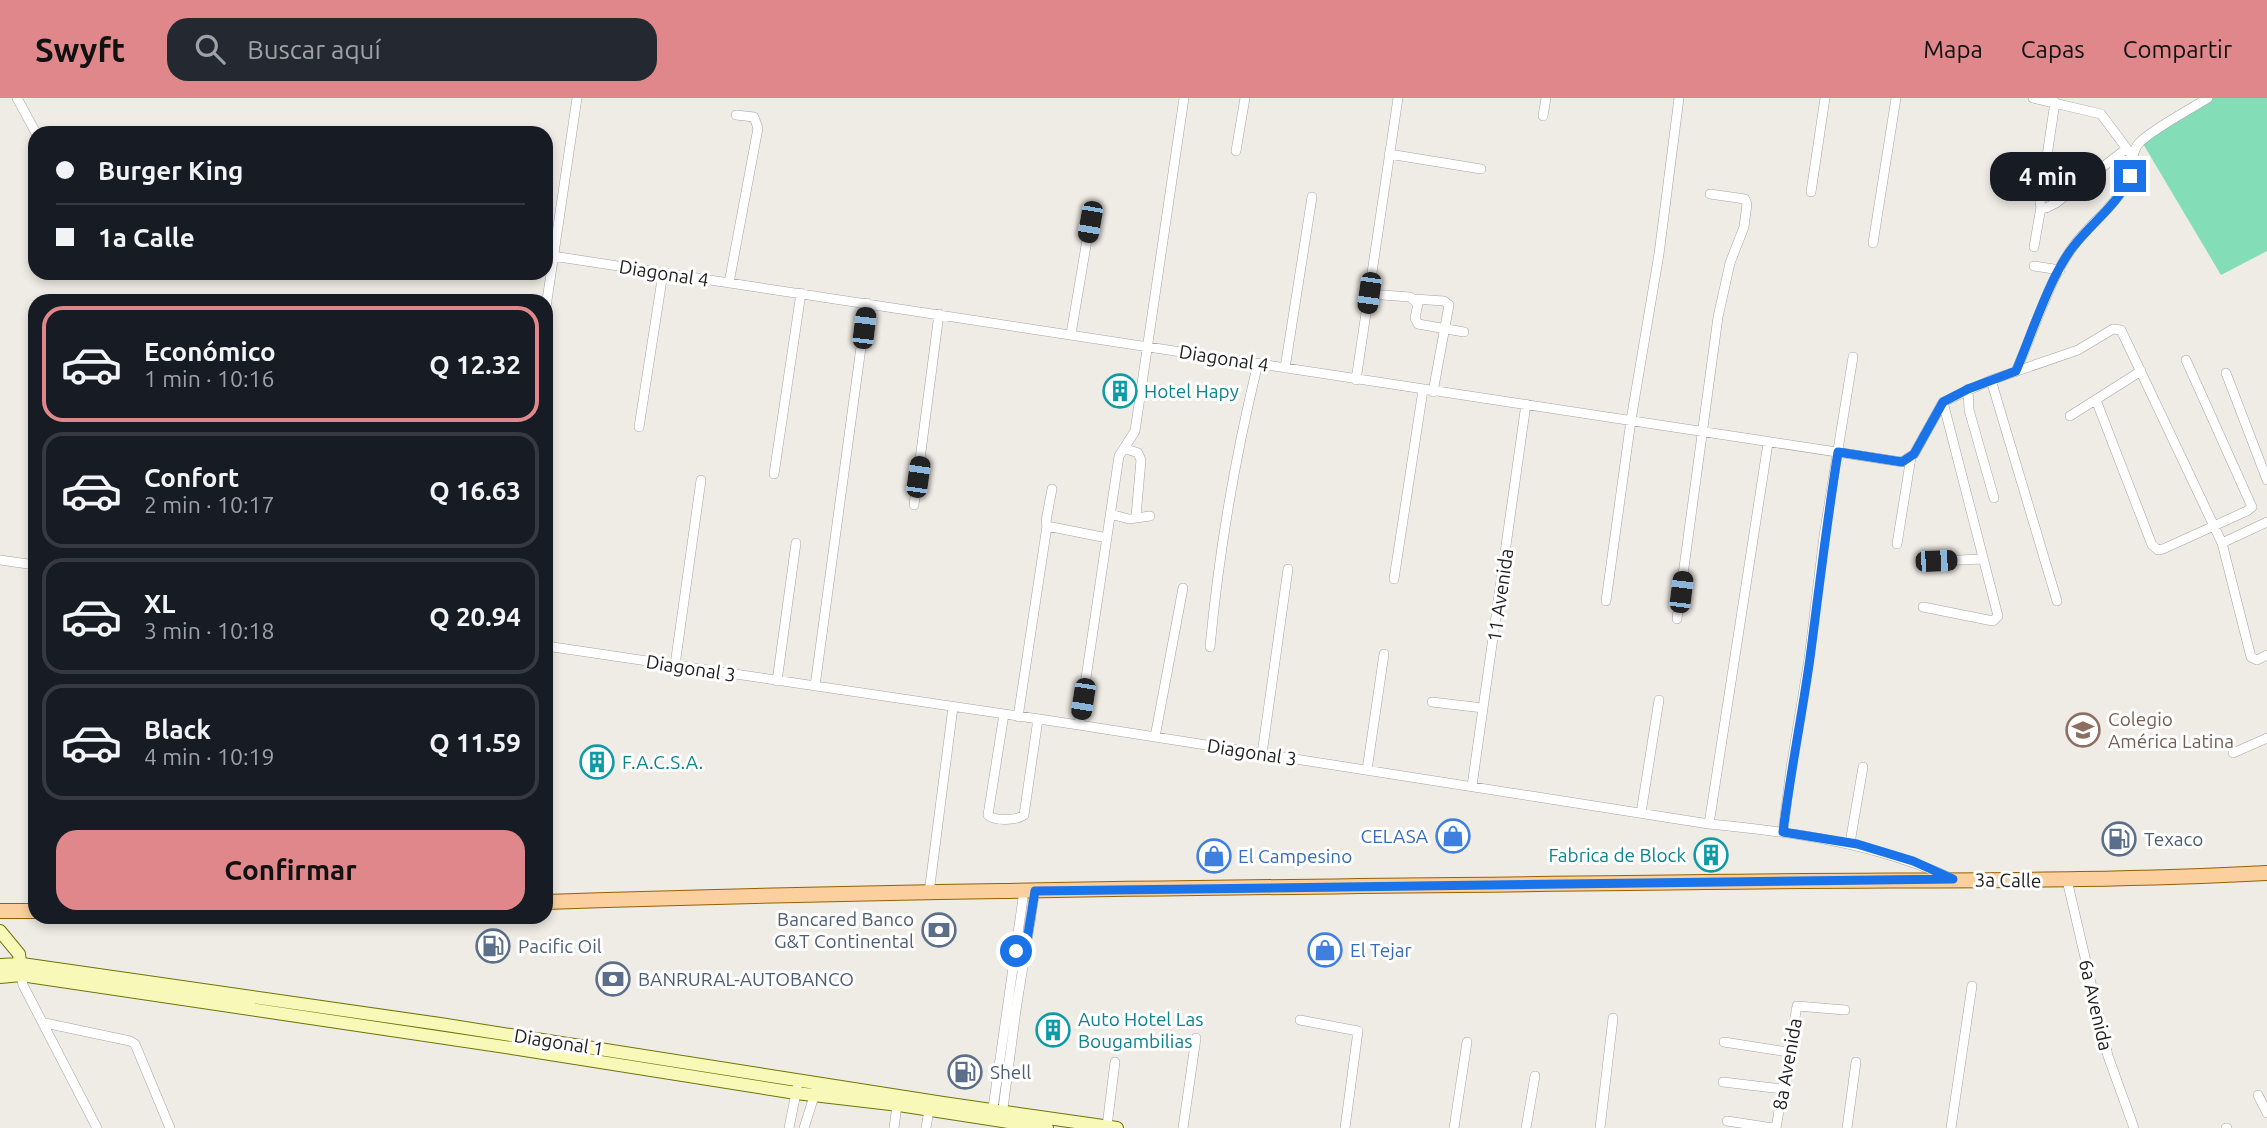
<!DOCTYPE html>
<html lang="es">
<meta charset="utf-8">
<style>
body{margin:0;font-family:Ubuntu,sans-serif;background:#242831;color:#f1f3f6;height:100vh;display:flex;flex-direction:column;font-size:26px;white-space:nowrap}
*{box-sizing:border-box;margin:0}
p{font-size:23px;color:#9ea1a6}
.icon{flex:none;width:38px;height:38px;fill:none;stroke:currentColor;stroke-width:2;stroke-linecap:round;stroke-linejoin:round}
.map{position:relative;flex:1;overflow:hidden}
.side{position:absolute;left:28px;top:196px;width:525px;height:630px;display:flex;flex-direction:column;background:#171b24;border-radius:21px;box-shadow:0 4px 10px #0003}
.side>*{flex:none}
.banner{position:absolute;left:28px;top:28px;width:525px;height:154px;border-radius:21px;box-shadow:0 4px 10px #0003;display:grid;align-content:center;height:154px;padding:0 28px;background:#171b24}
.end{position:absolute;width:32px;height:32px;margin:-16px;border:9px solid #1a73e8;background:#fff;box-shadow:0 0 0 4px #fff}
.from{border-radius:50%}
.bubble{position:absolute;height:49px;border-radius:21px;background:#171b24;box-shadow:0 4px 10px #0003;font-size:23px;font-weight:600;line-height:49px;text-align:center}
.car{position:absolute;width:21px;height:42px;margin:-21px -10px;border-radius:9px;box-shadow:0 0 5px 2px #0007;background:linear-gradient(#222 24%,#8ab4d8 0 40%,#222 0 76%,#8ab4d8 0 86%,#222 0)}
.banner b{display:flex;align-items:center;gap:24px;height:66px;font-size:26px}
.banner b+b{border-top:2px solid #363941}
.banner i{width:18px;height:18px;background:#f1f3f6}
ul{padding:12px 0 0;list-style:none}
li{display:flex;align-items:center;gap:21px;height:116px;margin:0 14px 10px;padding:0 14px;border:4px solid #363941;border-radius:21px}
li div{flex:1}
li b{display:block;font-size:26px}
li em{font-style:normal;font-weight:600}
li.selected{border-color:#e0878b}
li>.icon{width:63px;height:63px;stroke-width:1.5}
.primary-button{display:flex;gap:14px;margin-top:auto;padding:14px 28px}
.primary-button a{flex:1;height:80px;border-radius:21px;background:#e0878b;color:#111;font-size:28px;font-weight:600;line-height:80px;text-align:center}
header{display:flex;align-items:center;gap:42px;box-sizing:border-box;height:98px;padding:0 35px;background:#e0878b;color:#111}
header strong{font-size:33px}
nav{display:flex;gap:38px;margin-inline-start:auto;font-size:24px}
.search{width:490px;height:63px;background:#242831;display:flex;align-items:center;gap:18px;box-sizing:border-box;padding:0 24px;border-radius:21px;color:#9ea1a6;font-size:26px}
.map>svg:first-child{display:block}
</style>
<header>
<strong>Swyft</strong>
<div class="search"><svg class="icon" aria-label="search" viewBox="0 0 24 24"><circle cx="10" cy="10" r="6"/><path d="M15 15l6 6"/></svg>Buscar aquí</div>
<nav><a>Mapa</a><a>Capas</a><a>Compartir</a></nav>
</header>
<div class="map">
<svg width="2267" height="1030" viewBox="0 0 2267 1030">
<rect width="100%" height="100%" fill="#efebe5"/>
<!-- pitch -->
<path fill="#83deb8" d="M2205,0H2267V153L2221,177L2139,39Z"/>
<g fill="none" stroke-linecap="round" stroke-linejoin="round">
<defs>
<path id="street" d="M17,0L36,35
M2033,0L2101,16L2130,55
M2055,4L2040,105L2041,109L2046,110L2056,105L2126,51
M1543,18L1546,0
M1236,53L1245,0
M1389,56L1481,71
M1811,94L1825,0
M1873,145L1896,0
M2034,149L2041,109
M546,157L1902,364L1914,356L1943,304
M2034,168L2060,172
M729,185L758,30L754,19L736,17
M1369,196L1410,199L1418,206L1415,220L1418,226L1464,234
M1414,201L1444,203L1449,207L1433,294
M546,209L577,0
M1071,236L1090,124
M1285,270L1312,99
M2016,273C2032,237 2050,180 2072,150C2088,128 2110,112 2125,89C2134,74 2129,55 2140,44C2156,29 2189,12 2208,0
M2226,275L2267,382
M1356,282L1398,0
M1991,282L2057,503
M1968,291L1969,312L1994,400
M2096,302L2152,447L2158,452L2163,451L2247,413L2252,409L2186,262
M1943,304L1991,282L2078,252L2113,231L2121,232L2222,445L2251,559L2257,562L2267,557
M2070,318L2141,273
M639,329L663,175
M1124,350L1138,355L1141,362L1136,418
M774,376L801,195
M1052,391L1046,423L1047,428L1107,440
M914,407L939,216
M1110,416L1129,421L1150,418
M2222,445L2267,424
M1897,446L1911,359
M0,462L35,467
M1936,463L1983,461
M1394,481L1423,292
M1606,503L1631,322L1659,156L1679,0
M1923,509L1993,523L1998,518L1943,304
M1677,521L1718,219L1730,165L1744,129L1747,106L1745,101L1710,96
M546,548L1079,627L1709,726C1794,734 1873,745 1951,780
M1210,549C1219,453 1235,359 1258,265
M675,567L701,382
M777,583L796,445
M815,588L867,205
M1432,604L1483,610
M1004,616L988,717C994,723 1016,723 1024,717L1038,621
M1018,619L1047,428
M1079,627L1119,358L1135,333L1184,0
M1155,639L1183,490
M2233,655L2267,640
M1262,656L1288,471
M1367,672L1384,556
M1472,688L1526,306
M1641,715L1659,602
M1709,726L1768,345
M1783,734L1791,670L1809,561L1824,438L1853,259
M1850,745L1863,669
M2067,782L2108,958L2134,1030
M929,795L953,609
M21,877L23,887L97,1030
M1300,922L1358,933L1345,1030
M45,925L130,943L135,946L170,1030
M1724,944L1788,954
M1723,984L1782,991
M2258,997L2267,1015
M992,1017L1024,793
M1002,1018L1016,912L1035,793
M1727,1023L1773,1030
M1107,1028L1115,964
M789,1030L797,990
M804,1030L816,992
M894,1030L897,1007
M926,1030L929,1012
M1183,1030L1196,940
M1454,1030L1467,944
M1526,1030L1535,978
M1600,1030L1613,920
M1776,1030L1797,908L1845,912
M1847,1030L1856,964
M1951,1030L1972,888
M2226,1030H2227"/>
<path id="secondary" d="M0,833L19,856L21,874
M0,867L22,866L440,926L943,1005L1117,1030
M0,879L21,877L512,950L796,995L899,1007L1047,1030"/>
<path id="primary" d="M546,804C932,791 1319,789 1705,784C1892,781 2080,785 2267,775
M0,813H35"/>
</defs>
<!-- street casing -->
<use href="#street" stroke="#a5a5a5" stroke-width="10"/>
<!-- secondary casing -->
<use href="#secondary" stroke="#6d7506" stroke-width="14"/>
<!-- primary casing -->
<use href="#primary" stroke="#976101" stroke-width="16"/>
<!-- street -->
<use href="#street" stroke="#fff" stroke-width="9"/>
<!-- secondary -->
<use href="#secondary" stroke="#f8f9b9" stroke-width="12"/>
<!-- primary -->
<use href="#primary" stroke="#fbd09e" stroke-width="14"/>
</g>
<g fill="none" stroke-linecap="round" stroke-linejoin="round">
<!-- route -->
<path stroke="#1a73e8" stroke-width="9" d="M1016,853L1025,855L1035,793L1953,781L1913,763L1857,746L1783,734C1790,676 1802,618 1810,560C1819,491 1827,422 1838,354L1902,364L1914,356L1943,304L1968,291L2016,273C2031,238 2050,178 2073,149C2092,124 2118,107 2130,78"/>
</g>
<!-- icons -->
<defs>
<symbol id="building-ring" viewBox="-11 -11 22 22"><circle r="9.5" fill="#fff" stroke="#0f9aa8" stroke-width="1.5"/><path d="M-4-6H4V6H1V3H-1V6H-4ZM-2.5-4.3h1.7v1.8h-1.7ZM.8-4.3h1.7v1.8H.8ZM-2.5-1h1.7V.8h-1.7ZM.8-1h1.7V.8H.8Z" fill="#0f9aa8"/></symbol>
<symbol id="university-ring" viewBox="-11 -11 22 22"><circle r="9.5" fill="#fff" stroke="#8d6e63" stroke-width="1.5"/><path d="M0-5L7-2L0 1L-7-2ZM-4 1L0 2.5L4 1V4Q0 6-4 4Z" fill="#8d6e63"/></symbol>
<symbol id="shop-ring" viewBox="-11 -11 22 22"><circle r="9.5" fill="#fff" stroke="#3f7fe0" stroke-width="1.5"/><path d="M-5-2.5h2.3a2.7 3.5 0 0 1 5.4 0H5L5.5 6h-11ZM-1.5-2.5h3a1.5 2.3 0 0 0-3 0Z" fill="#3f7fe0"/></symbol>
<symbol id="fuel-ring" viewBox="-11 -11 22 22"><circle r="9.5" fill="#fff" stroke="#5c6f8a" stroke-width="1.5"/><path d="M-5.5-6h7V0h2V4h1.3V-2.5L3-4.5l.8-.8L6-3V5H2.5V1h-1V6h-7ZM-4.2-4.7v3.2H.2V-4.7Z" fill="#5c6f8a"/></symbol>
<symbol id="bank-ring" viewBox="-11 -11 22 22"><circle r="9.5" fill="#fff" stroke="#5c6f8a" stroke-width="1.5"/><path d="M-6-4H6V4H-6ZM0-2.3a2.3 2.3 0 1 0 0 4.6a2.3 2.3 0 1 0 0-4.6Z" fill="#5c6f8a"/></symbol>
</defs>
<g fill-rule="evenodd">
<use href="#building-ring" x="1101" y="274" width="38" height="38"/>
<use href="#university-ring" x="2064" y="613" width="38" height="38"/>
<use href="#building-ring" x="578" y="645" width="38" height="38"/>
<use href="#shop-ring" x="1434" y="719" width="38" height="38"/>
<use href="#fuel-ring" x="2100" y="722" width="38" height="38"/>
<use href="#building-ring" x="1692" y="738" width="38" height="38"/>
<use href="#shop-ring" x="1195" y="739" width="38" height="38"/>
<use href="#bank-ring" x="920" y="813" width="38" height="38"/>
<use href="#fuel-ring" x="474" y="829" width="38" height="38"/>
<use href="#shop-ring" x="1306" y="833" width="38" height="38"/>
<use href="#bank-ring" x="594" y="862" width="38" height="38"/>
<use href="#building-ring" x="1034" y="913" width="38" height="38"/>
<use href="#fuel-ring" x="946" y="955" width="38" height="38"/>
</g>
<g text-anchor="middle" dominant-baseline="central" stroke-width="6" stroke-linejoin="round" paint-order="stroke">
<!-- street labels -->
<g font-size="19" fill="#1e1e1e" stroke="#fff">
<text transform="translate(664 175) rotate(9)">Diagonal 4</text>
<text transform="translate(1224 260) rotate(9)">Diagonal 4</text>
<text transform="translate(1500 497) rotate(-82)">11 Avenida</text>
<text transform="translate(691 570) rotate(9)">Diagonal 3</text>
<text transform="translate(1252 654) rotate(9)">Diagonal 3</text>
<text transform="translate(2008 782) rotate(1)">3a Calle</text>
<text transform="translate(2096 907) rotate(77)">6a Avenida</text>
<text transform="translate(559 944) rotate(9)">Diagonal 1</text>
<text transform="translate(1787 966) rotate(-80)">8a Avenida</text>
</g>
<!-- culture labels -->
<g font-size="19" fill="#0d838f" stroke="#fff" text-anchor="start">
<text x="1144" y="293">Hotel Hapy</text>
<text x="622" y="664">F.A.C.S.A.</text>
<text x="1686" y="757" text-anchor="end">Fabrica de Block</text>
<text x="1078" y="921">Auto Hotel Las<tspan x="1078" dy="22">Bougambilias</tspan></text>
</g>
<!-- education labels -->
<g font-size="19" fill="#785e54" stroke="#fff" text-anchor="start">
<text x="2108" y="621">Colegio<tspan x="2108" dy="22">América Latina</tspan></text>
</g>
<!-- shop labels -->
<g font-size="19" fill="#366cbe" stroke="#fff" text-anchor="start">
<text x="1428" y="738" text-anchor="end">CELASA</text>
<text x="1238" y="758">El Campesino</text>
<text x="1350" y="852">El Tejar</text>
</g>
<!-- service labels -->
<g font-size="19" fill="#4e5e75" stroke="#fff" text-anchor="start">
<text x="2144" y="741">Texaco</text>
<text x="914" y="821" text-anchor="end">Bancared Banco<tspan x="914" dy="22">G&amp;T Continental</tspan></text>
<text x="518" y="848">Pacific Oil</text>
<text x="638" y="881">BANRURAL-AUTOBANCO</text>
<text x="990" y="974">Shell</text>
</g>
</g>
</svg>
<i class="end from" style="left:1016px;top:853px"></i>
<i class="end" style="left:2130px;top:78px"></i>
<div class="bubble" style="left:1990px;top:54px;width:116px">4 min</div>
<i class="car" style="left:1090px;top:124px;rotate:190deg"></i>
<i class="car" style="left:1369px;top:195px;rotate:188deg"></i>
<i class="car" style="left:864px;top:230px;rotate:7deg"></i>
<i class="car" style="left:918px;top:379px;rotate:8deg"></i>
<i class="car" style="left:1936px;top:463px;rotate:88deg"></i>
<i class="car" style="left:1681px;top:494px;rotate:7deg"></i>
<i class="car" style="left:1083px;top:601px;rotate:189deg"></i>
<div class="banner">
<b><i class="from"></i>Burger King</b>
<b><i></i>1a Calle</b>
</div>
<section class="side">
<ul>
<li class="selected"><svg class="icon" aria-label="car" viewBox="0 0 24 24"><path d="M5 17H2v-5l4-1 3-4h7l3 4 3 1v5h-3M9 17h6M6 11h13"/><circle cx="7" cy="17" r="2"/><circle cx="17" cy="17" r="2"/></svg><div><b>Económico</b><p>1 min · 10:16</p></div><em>Q 12.32</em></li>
<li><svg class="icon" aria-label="car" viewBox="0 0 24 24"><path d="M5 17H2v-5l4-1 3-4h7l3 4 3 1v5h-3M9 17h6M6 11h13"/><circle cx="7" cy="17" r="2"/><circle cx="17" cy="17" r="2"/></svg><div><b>Confort</b><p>2 min · 10:17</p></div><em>Q 16.63</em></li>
<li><svg class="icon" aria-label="car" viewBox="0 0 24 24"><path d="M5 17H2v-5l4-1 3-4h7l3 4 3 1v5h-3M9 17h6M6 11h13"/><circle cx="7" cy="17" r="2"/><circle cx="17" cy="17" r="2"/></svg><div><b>XL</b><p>3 min · 10:18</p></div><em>Q 20.94</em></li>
<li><svg class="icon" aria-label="car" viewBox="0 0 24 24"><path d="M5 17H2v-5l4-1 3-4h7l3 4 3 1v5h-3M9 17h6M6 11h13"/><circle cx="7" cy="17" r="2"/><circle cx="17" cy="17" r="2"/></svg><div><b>Black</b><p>4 min · 10:19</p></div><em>Q 11.59</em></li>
</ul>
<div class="primary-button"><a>Confirmar</a></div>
</section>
</div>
